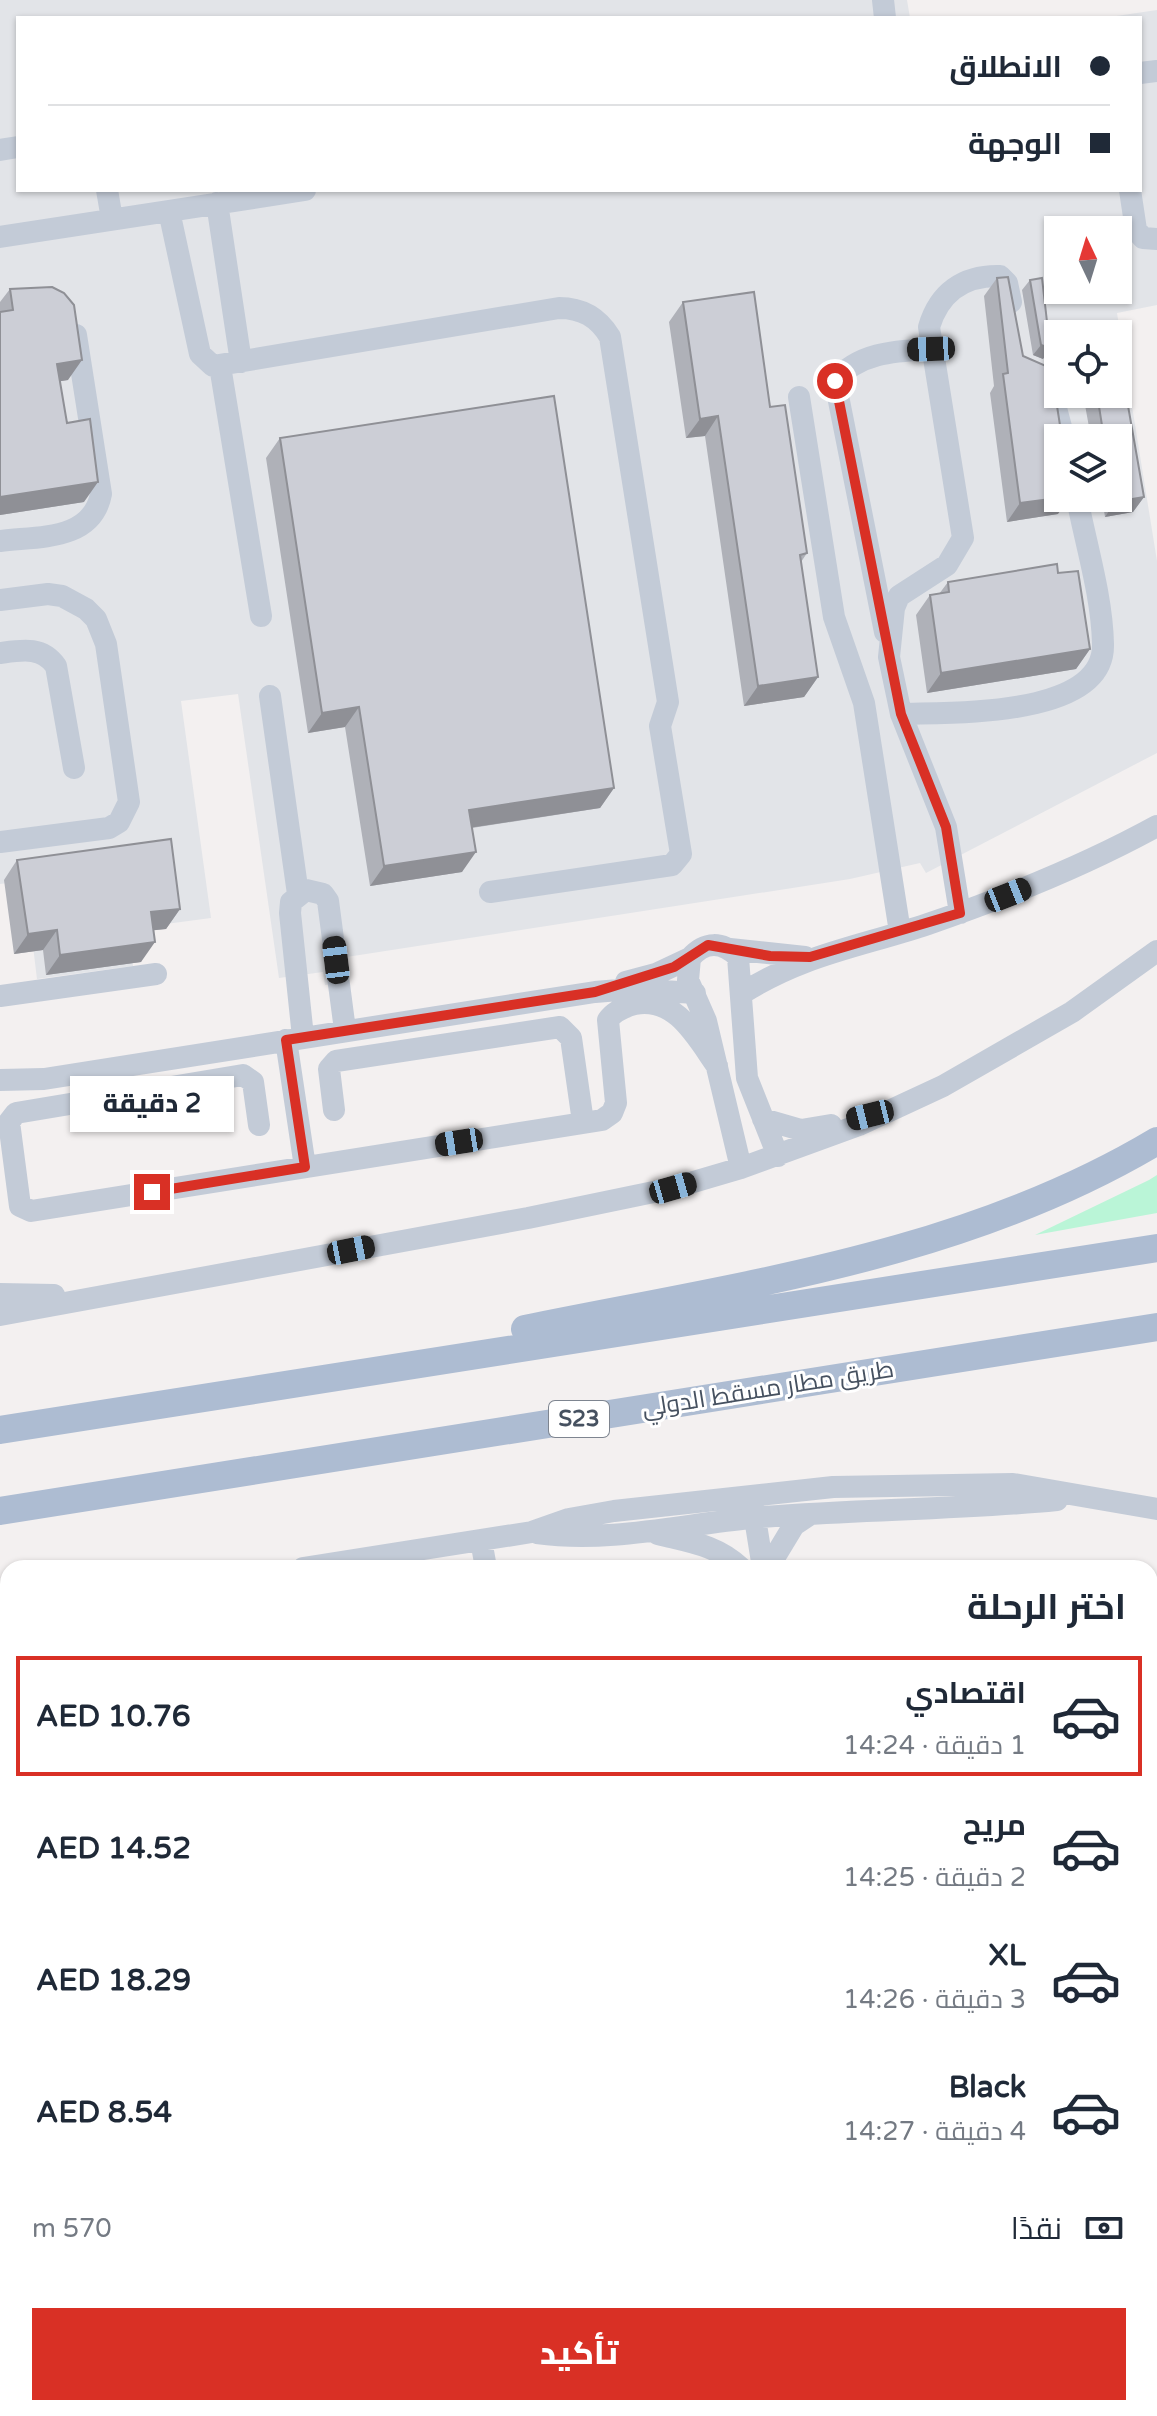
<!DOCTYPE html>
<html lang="ar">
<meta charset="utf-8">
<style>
body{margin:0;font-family:"Varela Round",Cairo,sans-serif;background:#f2f2f3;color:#1f2937;direction:rtl;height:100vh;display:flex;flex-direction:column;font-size:30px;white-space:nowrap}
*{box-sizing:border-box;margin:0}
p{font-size:26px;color:#747a83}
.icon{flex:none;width:44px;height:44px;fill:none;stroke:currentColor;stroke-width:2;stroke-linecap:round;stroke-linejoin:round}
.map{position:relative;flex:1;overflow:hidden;direction:ltr}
.drawer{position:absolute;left:0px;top:1560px;width:1158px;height:856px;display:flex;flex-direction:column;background:#fff;border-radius:24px 24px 0 0;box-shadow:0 2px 6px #0004;direction:rtl}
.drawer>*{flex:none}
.guide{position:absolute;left:16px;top:16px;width:1126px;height:176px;border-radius:0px;box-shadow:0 2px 6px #0004;direction:rtl;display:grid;align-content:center;height:176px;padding:0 32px;background:#fff}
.needle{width:52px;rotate:356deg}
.buttons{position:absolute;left:1044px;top:216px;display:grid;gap:16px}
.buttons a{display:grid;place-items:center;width:88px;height:88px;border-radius:0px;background:#fff;box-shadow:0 2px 6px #0004;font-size:40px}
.end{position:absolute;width:36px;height:36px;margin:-18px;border:10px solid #d93025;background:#fff;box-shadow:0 0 0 4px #fff}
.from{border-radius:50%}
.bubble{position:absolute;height:56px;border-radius:0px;background:#fff;box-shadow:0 2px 6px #0004;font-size:26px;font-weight:800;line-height:56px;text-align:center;direction:rtl}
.car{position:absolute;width:24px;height:48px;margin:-24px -12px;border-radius:10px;box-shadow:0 0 6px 2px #0007;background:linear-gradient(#222 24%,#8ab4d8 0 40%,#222 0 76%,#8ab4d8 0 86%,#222 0)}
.guide b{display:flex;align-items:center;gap:28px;height:76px;font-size:30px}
.guide b+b{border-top:2px solid #e0e1e3}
.guide i{width:20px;height:20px;background:#1f2937}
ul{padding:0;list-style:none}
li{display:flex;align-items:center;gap:24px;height:120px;margin:0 16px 12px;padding:0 16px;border:4px solid transparent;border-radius:0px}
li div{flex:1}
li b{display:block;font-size:30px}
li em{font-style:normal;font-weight:800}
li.selected{border-color:#d93025}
li>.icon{width:72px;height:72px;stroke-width:1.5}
h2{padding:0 32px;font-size:36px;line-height:96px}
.pay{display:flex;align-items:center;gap:20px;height:88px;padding:0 32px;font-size:30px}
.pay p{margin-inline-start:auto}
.button{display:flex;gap:16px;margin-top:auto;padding:16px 32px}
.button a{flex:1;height:92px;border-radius:0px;background:#d93025;color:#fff;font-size:32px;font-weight:800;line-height:92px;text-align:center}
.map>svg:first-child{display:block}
</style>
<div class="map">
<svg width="1157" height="2416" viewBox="0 0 1157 2416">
<rect width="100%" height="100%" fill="#f3f0f0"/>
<!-- airport -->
<path fill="#e2e4e8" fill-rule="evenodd" d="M0,0H907L910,18H18V190H1140V18H1103L1157,10V305L1117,313L1157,561V753L926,873L920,863L850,879L340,958L342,984L325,985L323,972L279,978L238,694L181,701L211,918L128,929L133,966L37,979L25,881L0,884ZM1058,230H1118V290H1058ZM1058,334H1118V394H1058ZM1058,438H1118V498H1058Z
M1157,2171V2416H0V2353L8,2352V2408H1150V2172Z"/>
<!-- green -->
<path fill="#baf5d7" d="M1157,1175V1213L1035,1235L1149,1180Z"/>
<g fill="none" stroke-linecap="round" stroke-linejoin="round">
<!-- minor -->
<path stroke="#c3cbd7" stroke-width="22" d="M883,0L885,18
M1140,73L1157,71
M0,150L18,147
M107,190L112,219
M1130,190L1136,230L1143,238L1157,239
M217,203L241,362
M169,211L200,354L213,366L559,308C582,308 598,317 610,337L668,702L660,726L681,854L672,865L490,892
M0,237L305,190
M220,366L261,616
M1049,382L1064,438
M799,397L834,617L864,703L900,932
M0,541C39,536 92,541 101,494L76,335
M0,600L48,594L62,596L86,609L96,619L106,644L129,802L119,822L109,828L0,842
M885,632L835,381C859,352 896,351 931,349
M0,653C22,650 42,646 56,666L74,768
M270,696L298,894
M901,714C952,712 1105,718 1103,644C1102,596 1086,545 1077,498
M960,913L946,827L901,714L889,657L894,608L899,596L947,565L963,538L929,327C939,293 963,275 1000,276L1007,283L1011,302
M730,949L805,957
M626,982L656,974L690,958
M741,994C804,954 859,947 928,924C1007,897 1084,866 1157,826
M0,996L156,974
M303,1037L290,913L291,902L306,890L323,894L328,901L345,1030
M286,1040L305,1167
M0,1080L44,1079L595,992L631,989L695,993
M334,1110L329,1069L336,1061L560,1027L571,1038L583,1122
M763,1119L801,1130L831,1125
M259,1125L253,1082L243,1075L16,1113L9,1122L20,1206L31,1211L602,1120L612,1113L616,1103L608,1020C614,1011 624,1007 635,1004C676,996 697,1038 717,1066
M741,1168L706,1021L688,980L690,958C705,941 722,941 738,957L747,1078L778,1156
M0,1294L54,1295
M0,1315L528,1218L673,1188L741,1168L859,1125L943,1086L1072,1012L1157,951
M753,1506L763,1568
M537,1533C608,1543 680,1525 751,1518C853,1509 955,1510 1057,1500
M658,1534C690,1542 717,1545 741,1568
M481,1540L486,1568
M303,1568L532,1532L569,1519L614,1511L833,1487L1013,1484L1157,1509
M768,1568L794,1525L809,1515
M0,1616L8,1615
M0,1788L8,1816
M1150,1873L1157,1872
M4,2059L8,2058
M0,2092L8,2090
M1150,2214L1157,2213
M0,2397L8,2396"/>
<!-- major -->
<path stroke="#adbcd2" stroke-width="28" d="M525,1329C741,1285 965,1256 1157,1141
M0,1430L1157,1248
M0,1511L1157,1327"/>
</g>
<!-- wall -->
<path fill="#afb1b8" d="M997,278L1023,356L1058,514L1007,522L990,393L994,386L984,296Z
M1030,280L1050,348L1043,359L1033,355L1022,290Z
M10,289L68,380L60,381L67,423L84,502L0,515V302Z
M683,302L770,407L807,553L801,562L818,677L804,697L744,706L705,436L686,438L669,322Z
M1083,394H1118L1144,497L1133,512L1105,517L1102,498H1118V438H1091Z
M280,438L614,788L600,808L472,828L462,872L370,886L345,727L308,733L266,458Z
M1058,573L1090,649L1076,669L927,693L916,615L930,595L939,594L948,582Z
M17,860L180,909L166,929L153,930L141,962L46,975L43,950L14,954L4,880Z"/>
<!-- shaded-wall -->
<path fill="#8f9096" d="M1041,345L1050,348L1043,359L1033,355Z
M82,360L68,380L43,384L57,364Z
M718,416L705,436L686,438L700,419Z
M98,482L84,502L0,515V497Z
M1144,497L1133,512L1105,517L1115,502Z
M1058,498H1069L1058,514L1007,522L1020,503Z
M1090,649L1076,669L927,693L941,673Z
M818,677L804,697L744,706L758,686Z
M359,707L345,727L308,733L322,713Z
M614,788L600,808L455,830L469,810Z
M476,852L462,872L370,886L384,866Z
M180,909L166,929L137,932L151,912Z
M57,930L43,950L14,954L28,934Z
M155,942L141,962L46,975L60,955Z"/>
<!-- building -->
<path fill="#ccced6" stroke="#8f9096" stroke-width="2" d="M1008,277L1023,356L1046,366L1052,374L1062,438H1058V498L1020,503L1003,374L1008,373L997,278Z
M1042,278L1050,348L1041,345L1030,280Z
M52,287L64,293L74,305L82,360L57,364L67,423L90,419L98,482L0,497V312L13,310L10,289Z
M754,292L770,407L785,405L807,553L800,555L818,677L758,686L718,416L700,419L683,302Z
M1118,360H1120L1144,497L1115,502V498H1118V438H1104L1097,394H1118Z
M554,396L614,788L469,810L476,852L384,866L359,707L322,713L280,438Z
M1057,564L1058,573L1078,571L1090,649L941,673L930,595L949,592L948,582Z
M171,839L180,909L151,912L155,942L60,955L57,930L28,934L17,860Z"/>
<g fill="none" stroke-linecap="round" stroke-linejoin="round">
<!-- route -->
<path stroke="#d93025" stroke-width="10" d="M152,1192L305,1167L286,1040L595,992L674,967L708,945L770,956L810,957L960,913L946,827L901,714L835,381"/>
</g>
<g text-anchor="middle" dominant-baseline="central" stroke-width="6" stroke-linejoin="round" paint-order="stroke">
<!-- shield labels -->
<rect fill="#fff" stroke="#7e8590" stroke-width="2" x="549" y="1401" width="60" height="36" rx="6"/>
<g font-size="22" font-weight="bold" fill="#465160">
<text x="579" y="1419">S23</text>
</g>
<!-- street labels -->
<g font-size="24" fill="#465160" stroke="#fff">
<text transform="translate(768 1389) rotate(-9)">طريق مطار مسقط الدولي</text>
</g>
</g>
</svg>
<div class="buttons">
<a><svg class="needle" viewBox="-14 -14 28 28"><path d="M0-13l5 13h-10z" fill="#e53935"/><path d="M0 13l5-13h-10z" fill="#747a83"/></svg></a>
<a><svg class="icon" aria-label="locate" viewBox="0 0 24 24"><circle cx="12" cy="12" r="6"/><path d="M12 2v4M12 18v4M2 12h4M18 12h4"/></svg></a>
<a><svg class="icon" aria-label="layers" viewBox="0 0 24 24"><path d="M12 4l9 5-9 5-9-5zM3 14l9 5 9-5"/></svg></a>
</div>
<i class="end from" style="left:835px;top:381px"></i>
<i class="end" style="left:152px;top:1192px"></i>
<div class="bubble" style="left:70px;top:1076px;width:164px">2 دقيقة</div>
<i class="car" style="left:931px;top:349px;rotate:268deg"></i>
<i class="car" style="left:1008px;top:895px;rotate:68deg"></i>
<i class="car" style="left:336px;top:960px;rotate:353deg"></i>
<i class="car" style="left:870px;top:1115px;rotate:256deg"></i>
<i class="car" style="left:459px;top:1142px;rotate:261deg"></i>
<i class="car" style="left:673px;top:1188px;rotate:74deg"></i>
<i class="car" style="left:351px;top:1250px;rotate:79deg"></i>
<div class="guide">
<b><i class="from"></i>الانطلاق</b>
<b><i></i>الوجهة</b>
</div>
<section class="drawer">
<h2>اختر الرحلة</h2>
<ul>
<li class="selected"><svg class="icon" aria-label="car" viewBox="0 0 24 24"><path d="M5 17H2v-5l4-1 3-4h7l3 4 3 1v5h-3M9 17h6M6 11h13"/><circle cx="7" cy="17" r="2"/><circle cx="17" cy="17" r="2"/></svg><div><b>اقتصادي</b><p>1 دقيقة · 14:24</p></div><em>AED 10.76</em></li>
<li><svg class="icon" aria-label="car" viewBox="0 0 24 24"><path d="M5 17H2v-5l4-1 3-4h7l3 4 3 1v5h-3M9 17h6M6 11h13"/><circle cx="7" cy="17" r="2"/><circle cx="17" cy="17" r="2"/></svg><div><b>مريح</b><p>2 دقيقة · 14:25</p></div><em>AED 14.52</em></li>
<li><svg class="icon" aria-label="car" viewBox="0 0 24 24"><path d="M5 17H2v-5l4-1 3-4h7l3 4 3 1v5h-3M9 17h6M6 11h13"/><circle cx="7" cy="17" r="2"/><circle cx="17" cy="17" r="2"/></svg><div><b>XL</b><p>3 دقيقة · 14:26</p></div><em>AED 18.29</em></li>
<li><svg class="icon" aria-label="car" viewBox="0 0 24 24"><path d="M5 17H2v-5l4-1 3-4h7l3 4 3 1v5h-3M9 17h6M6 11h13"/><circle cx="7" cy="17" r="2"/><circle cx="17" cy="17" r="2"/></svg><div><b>Black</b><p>4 دقيقة · 14:27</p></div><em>AED 8.54</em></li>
</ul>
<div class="pay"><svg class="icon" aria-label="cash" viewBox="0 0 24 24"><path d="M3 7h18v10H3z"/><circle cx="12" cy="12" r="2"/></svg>نقدًا<p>570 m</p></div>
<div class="button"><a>تأكيد</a></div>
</section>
</div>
